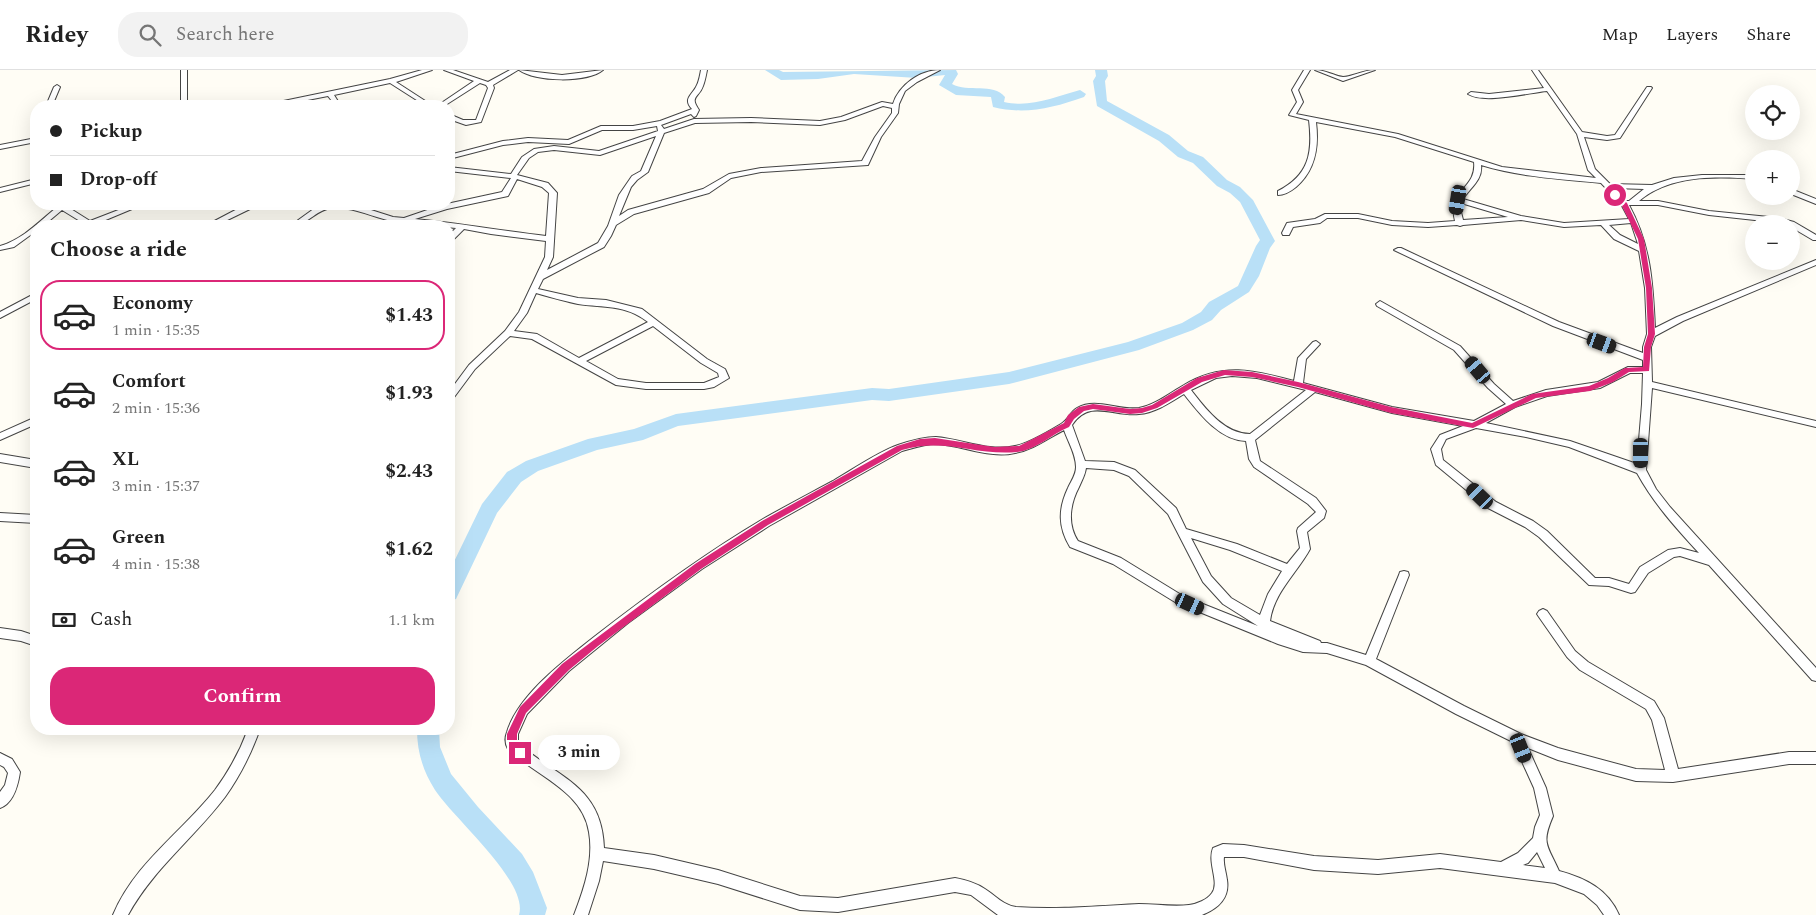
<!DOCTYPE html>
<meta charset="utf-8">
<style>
body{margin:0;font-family:Spectral,serif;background:#f2f2f2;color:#222;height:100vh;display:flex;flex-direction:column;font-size:19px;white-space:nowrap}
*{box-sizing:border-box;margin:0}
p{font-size:16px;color:#767676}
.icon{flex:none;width:28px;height:28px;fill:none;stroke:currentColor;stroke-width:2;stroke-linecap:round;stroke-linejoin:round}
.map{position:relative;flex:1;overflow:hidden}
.sheet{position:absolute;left:30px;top:150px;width:425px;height:515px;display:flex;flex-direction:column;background:#fff;border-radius:20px;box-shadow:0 5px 20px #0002}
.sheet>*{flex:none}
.hud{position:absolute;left:30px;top:30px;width:425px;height:110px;border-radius:20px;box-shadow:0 5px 20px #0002;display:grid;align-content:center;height:110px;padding:0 20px;background:#fff}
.fabs{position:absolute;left:1745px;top:15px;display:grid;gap:10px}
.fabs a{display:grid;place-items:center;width:55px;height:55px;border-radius:50%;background:#fff;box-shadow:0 5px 20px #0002;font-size:25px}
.end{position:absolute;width:22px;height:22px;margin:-11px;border:6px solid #db2777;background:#fff;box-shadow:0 0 0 2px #fff}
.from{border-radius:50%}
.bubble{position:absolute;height:35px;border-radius:18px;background:#fff;box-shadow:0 5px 20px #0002;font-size:16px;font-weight:700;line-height:35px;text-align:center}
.car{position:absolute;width:15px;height:30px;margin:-15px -8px;border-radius:6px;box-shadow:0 0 4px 1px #0007;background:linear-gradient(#222 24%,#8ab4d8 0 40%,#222 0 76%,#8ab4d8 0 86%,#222 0)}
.hud b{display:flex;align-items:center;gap:18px;height:48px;font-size:19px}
.hud b+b{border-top:1px solid #e0e0e0}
.hud i{width:12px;height:12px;background:#222}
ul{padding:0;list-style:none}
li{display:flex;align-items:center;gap:15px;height:70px;margin:0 10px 8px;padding:0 10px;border:2px solid transparent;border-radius:20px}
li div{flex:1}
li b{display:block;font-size:19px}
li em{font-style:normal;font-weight:700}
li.current{border-color:#db2777}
li>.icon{width:45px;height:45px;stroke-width:1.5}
h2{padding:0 20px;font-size:22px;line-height:60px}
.pay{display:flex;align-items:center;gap:12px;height:55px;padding:0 20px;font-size:19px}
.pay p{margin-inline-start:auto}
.action{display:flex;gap:10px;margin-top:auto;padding:10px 20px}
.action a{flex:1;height:58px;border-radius:20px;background:#db2777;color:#fff;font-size:20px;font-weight:700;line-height:58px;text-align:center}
header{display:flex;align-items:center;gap:30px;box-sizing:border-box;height:70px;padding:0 25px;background:#fff;border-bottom:1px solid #e0e0e0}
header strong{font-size:24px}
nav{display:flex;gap:28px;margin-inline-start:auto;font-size:18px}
.search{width:350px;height:45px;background:#f2f2f2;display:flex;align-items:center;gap:12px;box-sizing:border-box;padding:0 18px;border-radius:20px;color:#767676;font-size:19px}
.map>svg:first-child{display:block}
</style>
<header>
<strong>Ridey</strong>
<div class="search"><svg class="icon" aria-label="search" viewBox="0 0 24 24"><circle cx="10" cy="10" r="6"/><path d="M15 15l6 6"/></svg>Search here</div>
<nav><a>Map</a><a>Layers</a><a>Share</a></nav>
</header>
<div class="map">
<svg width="1816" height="845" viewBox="0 0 1816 845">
<rect width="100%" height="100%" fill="#fffdf5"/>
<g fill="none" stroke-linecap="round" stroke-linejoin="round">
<!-- river -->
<path fill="#b9e0f7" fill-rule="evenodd" d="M765,0H779L783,2L956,0L958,4L952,14C968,23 993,12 1005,27L1004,32C1031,38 1054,27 1080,20L1086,24L1084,27C1053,38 1025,45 993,37L991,27L956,25L939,15L945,5L917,8L854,4L818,9L781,10Z
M1095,0H1107L1108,6L1105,11L1107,31L1169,65L1188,81L1203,87L1227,110L1240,117L1253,130L1275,171L1270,178L1259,206L1249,222L1221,240L1212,250L1193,260L1139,280L1009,314L889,331L872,330L678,356L643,370L597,380L538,401L521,412L497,443L456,529L449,531V502L482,434L507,402L526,391L588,369L634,359L676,344L872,318L889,319L1009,302L1128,272L1182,253L1201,242L1209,232L1238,216L1256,176L1260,170L1240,132L1230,123L1217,116L1193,93L1178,87L1159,71L1097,36L1093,11L1096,6Z
M417,659H439L440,677L451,704L478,737L522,784L533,802L547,838L545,845H519C529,812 454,749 435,720C423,701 417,682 417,659Z"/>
<defs>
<path id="street" d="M181,0H187V36H181Z
M422,0H432L396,12L433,36H426L390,13L334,25L339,33L346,36L335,35L328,26L277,36H266L269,34L390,9Z
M444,0H453L488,12L510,0H518L493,15L494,18L481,52L466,55L449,49V44L463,50H476L488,18L486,15L480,13L444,36H437L474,11Z
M519,0L562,5L603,0C587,13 536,12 519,0Z
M701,0H707C706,5 705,11 703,16C699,28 689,26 699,40L696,46L694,47L691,44L661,55L664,59L694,49L751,48L820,51L841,47L882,32L893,34C899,15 920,0 940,0L917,12L905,21L899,34L898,43L881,67L868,95L761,102L731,108L709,123L634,144L616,155L611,166L604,177L543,209L538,219L578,228L606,230L642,239L707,289L725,299L729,308L714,317L704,319H646L616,315L532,269L510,266L475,299L452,330L449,331V322L469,295L505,261L519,242L545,187L546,171L491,164L464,159L452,171H449V165L456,158C436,156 412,155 391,151C372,147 352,136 331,138C315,140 306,157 290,156L315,138L331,134L363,138L374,134H384L371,140L393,147L404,148L442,135L502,122L511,108L449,101V97L511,104L522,87L534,79L554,76L599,81L658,61L657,56L633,60H602L569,74L528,72L503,75L449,89V85L503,71L528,68L568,70L601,56H633L660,51L692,39C683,29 691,26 696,17C699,12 700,5 701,0ZM883,36L892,38V43L875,67L862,91L761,98L729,104L703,119L628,140L619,146L631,117L637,110L648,102L664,63L695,53L751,52L820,55L845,50ZM656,66L641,101L632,106L619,125L608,156L598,173L547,200L553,187L557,123L548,113L517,105L529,88L538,82L554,80L600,85ZM517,109L542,117L549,123L546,166C502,161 459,153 415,149L447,139L508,126ZM536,223C550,227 564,231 578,234C604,238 625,234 648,252L579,288L537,264L514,261L527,243ZM653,256L701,293L718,303L719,307L704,313H646L618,309L586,291Z
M1304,0H1310L1298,20L1303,32L1296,44L1398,64L1502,97L1596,108L1588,100L1577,64L1547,21C1527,23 1484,34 1468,24L1471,22L1489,24L1544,18L1532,0H1538L1582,62L1607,66L1615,65L1647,17H1651L1652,18L1620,68L1607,70L1584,67L1595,99L1610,114L1652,115L1674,108L1702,105H1754V109C1715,106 1670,105 1639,131H1658L1709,141L1779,148L1794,152L1816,165V170H1813L1791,157V154L1709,145L1658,135H1629C1651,175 1653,214 1655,258L1677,247L1816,190V195L1683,251L1655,266L1651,277L1652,312L1816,351V357L1652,318L1646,400L1656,419L1670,437L1816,598V611L1812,610L1709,495L1680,486L1674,487L1648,503L1635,522L1631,523L1609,516L1589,515L1539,467L1525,457L1488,438L1436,395L1431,379L1440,365L1463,356L1392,343L1315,322L1255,370L1260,391L1316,428L1326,441L1324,448L1307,462L1310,479C1297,503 1274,522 1270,551L1320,571L1321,573H1327L1366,585L1399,505L1400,502L1404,501L1408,502L1409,505L1376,589L1464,636L1521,664L1558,678L1636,699L1665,700L1652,650L1646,639L1580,600L1567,587L1539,547L1537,544L1539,541L1543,539L1547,541L1575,581L1588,592L1654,631L1664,648L1678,699L1789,682H1816V694H1789L1673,712L1636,711L1558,690L1528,678L1546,718L1553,746C1541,774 1547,774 1559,801C1585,808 1608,819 1619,845H1604L1597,835L1584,824L1555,813L1440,798L1378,804L1314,800L1244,787H1224C1223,794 1226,802 1227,810C1230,829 1217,839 1202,845H998L971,825L955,822L838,842L800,840L718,814L654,799L603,791L599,811L588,845H574C584,819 594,790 589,762C584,728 551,712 525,693C520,690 511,684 508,679C505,674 505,667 507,662C518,625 565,590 594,567C648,525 704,484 763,449C786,436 809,424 833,411C852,400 878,382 898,375C910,371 923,367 936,367C962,369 989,382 1015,376C1027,374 1051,360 1061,354C1068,350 1070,342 1077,338C1096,327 1118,341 1139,338C1155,335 1170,323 1184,315C1222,292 1254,300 1294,311L1298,288L1313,272L1316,271L1320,274L1306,289L1303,313L1392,337L1474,351L1506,334L1488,318L1454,280L1377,236L1376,234L1380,231L1460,276L1494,314L1513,331L1546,320L1598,312L1628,297H1643V290L1553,256L1394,180L1398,178H1401L1559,252L1643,283V277L1647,264L1645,218L1639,181L1614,169L1601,155L1564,157L1521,150L1463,155L1460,156L1457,155L1428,157L1392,155L1358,148H1327L1320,153L1293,157L1289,165H1283L1282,163L1287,153L1315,149L1325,144H1358L1392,151L1428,153L1455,151C1447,119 1477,119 1474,92L1395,67L1316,52C1319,76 1316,100 1296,117C1291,121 1285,125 1278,125V121C1309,105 1313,83 1309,50L1289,45L1297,32L1292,20ZM1481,95C1520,107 1561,109 1601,113L1621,134L1629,149L1564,153L1521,146L1463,129C1470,118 1483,110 1481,95ZM1614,118L1644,119L1629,131H1626ZM1461,133L1508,147L1463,150L1461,142ZM1631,153L1638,174L1620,165L1609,155ZM1630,303H1643L1642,334L1637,394L1570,371L1486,353L1515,337L1547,326L1600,318ZM1232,306L1257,308L1306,320L1250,364C1224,364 1205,338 1191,320L1216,308ZM1184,324C1199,343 1219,370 1246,371L1249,389L1254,397L1308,434L1316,442L1298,458L1297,461L1300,478L1287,494L1237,474L1186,459L1176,438L1135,400L1114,392L1085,391L1072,355C1090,328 1113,347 1139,344C1155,343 1171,332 1184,324ZM1476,358L1526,367L1569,377L1637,403C1654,434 1676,458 1699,483L1680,478L1668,480L1640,497L1629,514L1609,508H1595L1547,461L1533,451L1496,432L1443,390L1441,379L1446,369ZM1064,360C1068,372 1076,384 1076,397C1076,405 1071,411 1068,418C1058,439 1058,457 1070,477L1113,494L1175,532L1278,574L1303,582L1327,583L1366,595L1456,644L1513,672L1534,718L1540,745L1535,757L1533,768L1518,783L1501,792L1440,784L1378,790L1314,786L1244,775L1223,774L1213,778C1207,793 1220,812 1212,823C1207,830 1197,834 1189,835C1172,837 1156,834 1139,834C1099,836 1057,840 1016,837C1003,835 996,826 985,819C976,813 966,810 955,808L838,828L800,826L718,800L654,785L604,778C602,715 557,708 518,673V664L527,644L569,601L628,553L702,499L769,456L902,381C913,378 924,374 936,374C962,375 989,389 1015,383C1033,380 1048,368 1064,360ZM1086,398L1114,400L1129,406L1168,444L1203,512L1223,534L1258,556L1183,526L1121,488L1078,471C1067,454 1070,434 1079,417C1082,410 1085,405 1086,398ZM1191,468L1230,480L1282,501L1268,524L1260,545L1231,528L1211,506ZM1537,782L1545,798L1523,795L1528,793Z
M1315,0C1326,0 1334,6 1343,7C1351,7 1364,0 1375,0L1343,11Z
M57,15L60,17L52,36H46L54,17Z
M36,68V72L0,79V75Z
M36,109V113L0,122V118Z
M1791,119L1816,129V134L1791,124Z
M54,134H63L90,151L134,134H144L96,154L97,156H88L62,140L43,156H36V161L14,177L0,180V176C22,170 40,151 57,137Z
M253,134H267L250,139L215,156H205L245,135Z
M36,223V229L0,248V242Z
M36,347V354L0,370V363Z
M0,384L36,390V398L0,392Z
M0,443L36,445V453L0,451Z
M0,558L21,561L36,566V576L21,571L0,568Z
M248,659H260C251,684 240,706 225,727C194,768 153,799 128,845H113C134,794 182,762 215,720C229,701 240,681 248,659Z
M0,683L12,689L20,702C18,715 14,733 0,738V722L5,715L8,703L4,697L0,695Z"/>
</defs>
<!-- street casing -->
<use href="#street" stroke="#444" stroke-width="2"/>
<!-- street -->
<use href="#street" fill="#fff" fill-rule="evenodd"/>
</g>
<!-- route -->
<path fill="#db2777" d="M1613,123H1617L1627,133L1644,169L1652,218L1655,264L1651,277L1649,301L1629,302L1613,312L1590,321L1536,328L1473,358L1391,343L1298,317L1252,307L1225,305L1202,312L1157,338L1142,343L1130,344L1093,339L1084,341L1074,349L1069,357C1052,364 1036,380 1017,382C976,386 944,367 902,380L768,455L701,499L598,576L569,600L526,643L517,664V674L523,679V686H516L507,675V664L520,637L562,594L695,494L762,451L897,376L920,369L935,368L994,377L1019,376L1064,353L1068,345L1079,337L1093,334L1130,339L1142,338L1152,335L1197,308L1224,300L1252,302L1298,312L1391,337L1472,353L1532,324L1589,316L1608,308L1625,298L1643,297L1644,277L1648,264L1646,218L1638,169L1621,134Z"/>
</svg>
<div class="fabs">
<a><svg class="icon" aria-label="locate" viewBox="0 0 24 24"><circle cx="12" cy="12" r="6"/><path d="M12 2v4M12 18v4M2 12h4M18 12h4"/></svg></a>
<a>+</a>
<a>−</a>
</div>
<i class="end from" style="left:1615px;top:125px"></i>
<i class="end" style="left:520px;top:683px"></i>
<div class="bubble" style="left:538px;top:665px;width:82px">3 min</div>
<i class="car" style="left:1458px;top:130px;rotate:189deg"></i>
<i class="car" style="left:1602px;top:273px;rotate:110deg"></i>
<i class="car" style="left:1478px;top:300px;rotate:320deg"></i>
<i class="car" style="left:1641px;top:383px;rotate:180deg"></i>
<i class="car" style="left:1480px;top:426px;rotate:314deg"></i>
<i class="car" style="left:1190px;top:534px;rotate:115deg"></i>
<i class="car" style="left:1521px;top:678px;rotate:158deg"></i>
<div class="hud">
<b><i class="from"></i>Pickup</b>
<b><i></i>Drop-off</b>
</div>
<section class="sheet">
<h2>Choose a ride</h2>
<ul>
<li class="current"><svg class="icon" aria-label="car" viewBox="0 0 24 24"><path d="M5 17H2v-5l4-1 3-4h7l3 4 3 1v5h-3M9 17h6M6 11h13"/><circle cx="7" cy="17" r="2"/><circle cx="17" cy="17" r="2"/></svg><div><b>Economy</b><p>1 min · 15:35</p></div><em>$1.43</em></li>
<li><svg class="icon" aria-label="car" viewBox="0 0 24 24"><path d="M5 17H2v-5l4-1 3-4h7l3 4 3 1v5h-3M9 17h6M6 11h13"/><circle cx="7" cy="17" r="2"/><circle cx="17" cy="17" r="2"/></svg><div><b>Comfort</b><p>2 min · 15:36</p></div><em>$1.93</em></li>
<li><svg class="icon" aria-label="car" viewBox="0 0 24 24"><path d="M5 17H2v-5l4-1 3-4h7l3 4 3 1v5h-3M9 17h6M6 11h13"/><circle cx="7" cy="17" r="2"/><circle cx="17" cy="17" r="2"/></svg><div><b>XL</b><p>3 min · 15:37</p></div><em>$2.43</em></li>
<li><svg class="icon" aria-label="car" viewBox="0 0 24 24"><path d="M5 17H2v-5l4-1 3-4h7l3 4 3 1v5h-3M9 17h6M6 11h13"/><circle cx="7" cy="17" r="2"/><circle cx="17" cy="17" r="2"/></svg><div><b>Green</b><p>4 min · 15:38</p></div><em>$1.62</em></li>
</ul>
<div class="pay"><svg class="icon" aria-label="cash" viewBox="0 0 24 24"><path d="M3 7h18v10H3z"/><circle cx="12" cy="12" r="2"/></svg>Cash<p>1.1 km</p></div>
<div class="action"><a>Confirm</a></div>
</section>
</div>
